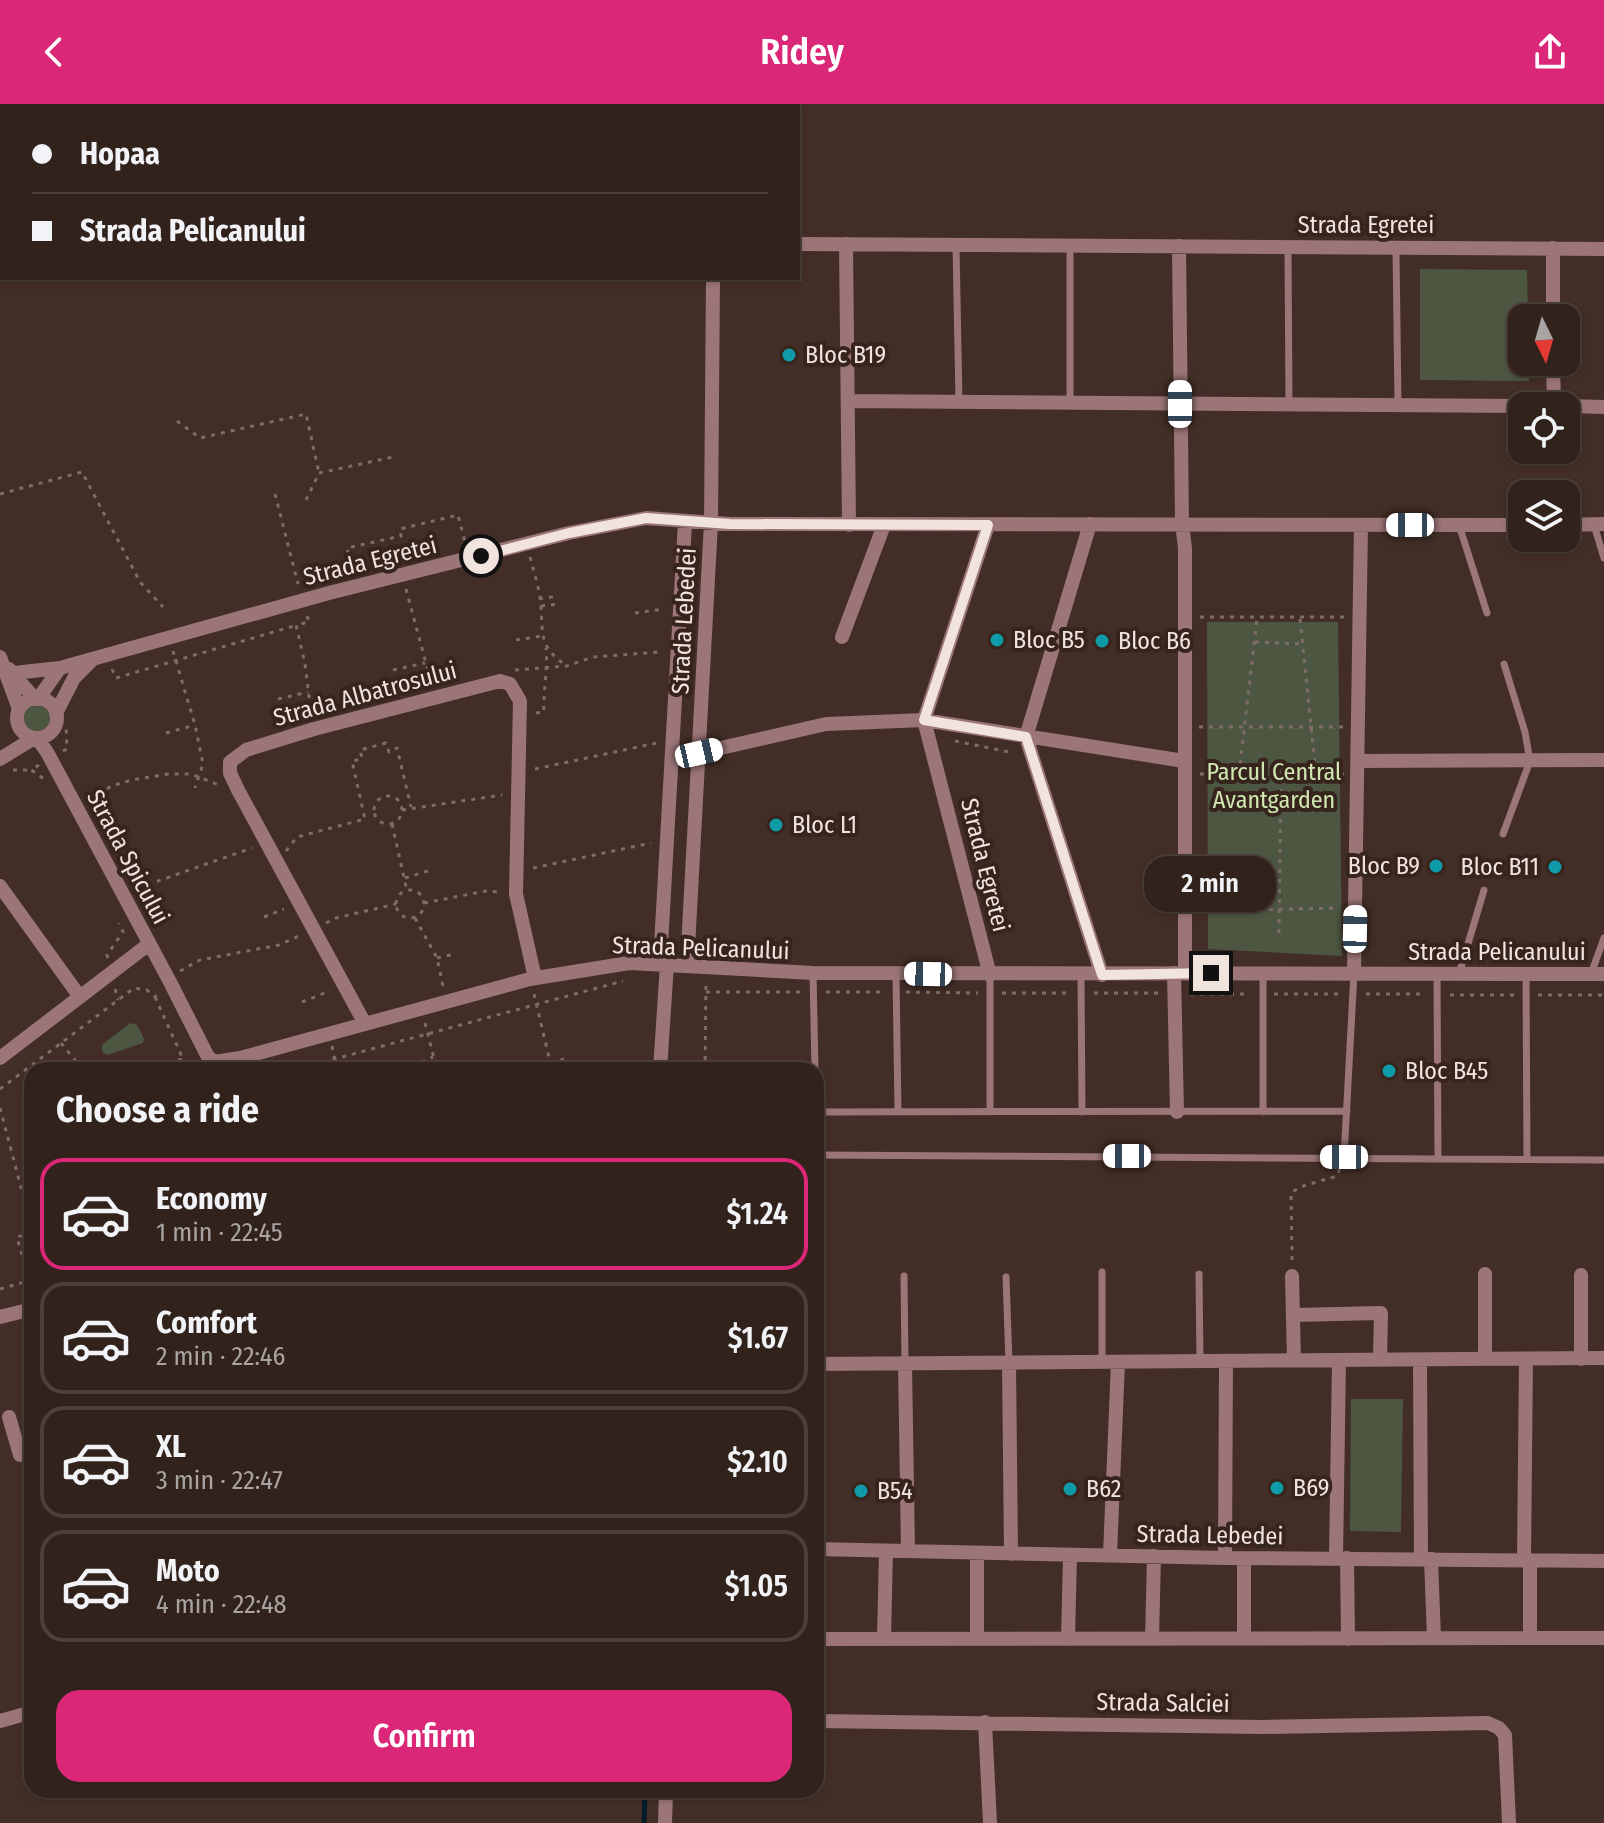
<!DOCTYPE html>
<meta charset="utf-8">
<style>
body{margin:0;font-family:"Fira Sans Condensed",sans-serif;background:#3a2a25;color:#f1f3f6;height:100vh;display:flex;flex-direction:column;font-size:30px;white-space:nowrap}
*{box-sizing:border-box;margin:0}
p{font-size:26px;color:#a8a4a3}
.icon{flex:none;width:44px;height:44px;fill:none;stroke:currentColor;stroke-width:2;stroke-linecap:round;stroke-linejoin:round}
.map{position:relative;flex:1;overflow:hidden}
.panel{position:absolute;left:24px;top:958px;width:800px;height:736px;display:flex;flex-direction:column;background:#32221c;border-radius:24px;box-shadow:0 2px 6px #0004,0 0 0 2px #4d3f3b}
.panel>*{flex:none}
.banner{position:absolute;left:0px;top:0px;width:800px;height:176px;box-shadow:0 2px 6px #0004,0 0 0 2px #4d3f3b;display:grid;align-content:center;height:176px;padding:0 32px;background:#32221c}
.needle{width:52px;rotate:175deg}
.fabs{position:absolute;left:1508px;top:200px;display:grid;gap:16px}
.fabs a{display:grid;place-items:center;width:72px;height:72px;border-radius:16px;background:#32221c;box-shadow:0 2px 6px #0004,0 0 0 2px #4d3f3b;font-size:40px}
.end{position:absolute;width:36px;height:36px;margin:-18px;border:10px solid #f1e3de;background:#111;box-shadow:0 0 0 4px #111}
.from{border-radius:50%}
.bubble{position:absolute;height:56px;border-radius:24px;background:#32221c;box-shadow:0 2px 6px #0004,0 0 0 2px #4d3f3b;font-size:26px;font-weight:600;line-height:56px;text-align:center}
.car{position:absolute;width:24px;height:48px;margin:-24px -12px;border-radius:10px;box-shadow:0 0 6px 2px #0007;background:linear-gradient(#fff 24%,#345 0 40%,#fff 0 76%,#345 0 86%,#fff 0)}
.banner b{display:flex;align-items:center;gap:28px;height:76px;font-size:30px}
.banner b+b{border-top:2px solid #4d3f3b}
.banner i{width:20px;height:20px;background:#f1f3f6}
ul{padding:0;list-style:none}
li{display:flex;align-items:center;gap:24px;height:112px;margin:0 16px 12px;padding:0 16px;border:4px solid #4d3f3b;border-radius:24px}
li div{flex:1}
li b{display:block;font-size:30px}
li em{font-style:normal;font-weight:600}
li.active{border-color:#db2777}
li>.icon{width:72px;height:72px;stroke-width:1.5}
h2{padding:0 32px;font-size:36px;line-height:96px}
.action{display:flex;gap:16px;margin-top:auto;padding:16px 32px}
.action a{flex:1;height:92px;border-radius:24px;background:#db2777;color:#fff;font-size:32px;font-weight:600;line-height:92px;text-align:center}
header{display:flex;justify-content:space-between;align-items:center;height:104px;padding:0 32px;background:#db2777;color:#fff;font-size:36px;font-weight:600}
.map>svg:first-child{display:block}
</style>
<header><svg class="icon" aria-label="back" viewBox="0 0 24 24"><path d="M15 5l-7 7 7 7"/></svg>Ridey<svg class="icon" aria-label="share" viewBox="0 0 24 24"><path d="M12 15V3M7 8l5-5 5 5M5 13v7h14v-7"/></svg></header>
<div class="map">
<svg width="1604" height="1719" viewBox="0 0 1604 1719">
<rect width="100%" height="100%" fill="#422e26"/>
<!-- green -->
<path fill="#4c5640" d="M1420,165L1527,166L1528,214H1522V258H1528L1529,277L1420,276Z
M1207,518H1338L1342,852L1208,845Z
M24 614a13 13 0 1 1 26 0a13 13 0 1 1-26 0Z
M130,919L137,921L144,935L143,939L107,951L102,948V941Z
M1351,1295H1403L1401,1428L1350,1427Z"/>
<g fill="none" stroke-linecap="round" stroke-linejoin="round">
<!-- stream -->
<path stroke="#001d2b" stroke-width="5" d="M644,1719L645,1686"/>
<!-- path -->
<path stroke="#7e6d66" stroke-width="3" stroke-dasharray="4 6" stroke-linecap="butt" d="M703,2V0
M177,317L200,334L306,310L319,369
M0,390L82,368L140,478L163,503
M275,390L298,480
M306,396L319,369L393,353
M530,453C534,469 540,486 541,502C543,532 539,543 567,562
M354,469L347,444L401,432L400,425L458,411L465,438
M406,485L431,578
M539,495L558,492
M541,502L560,500
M635,509L664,505
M307,512L309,518L296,521L305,560L311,609
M1200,513H1345
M1300,515L1316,670
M516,536L542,532
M1255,538L1303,540
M173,547L195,621L203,660L195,684
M112,565L116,574L294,522
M393,566L425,559
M515,566L567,562L593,553L661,548
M278,595L308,588
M536,609L544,608C543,586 548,566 546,544
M1199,623H1343
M166,629L195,621
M955,637L1014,649
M63,647L67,645L66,621
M39,661L31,666L44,675
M535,665L657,639
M13,666H31
M1200,670H1344
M1239,670L1257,515
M374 706a14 14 0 1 1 28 0a14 14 0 1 1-28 0Z
M91,697L111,682L132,676L168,670H191L219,681
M402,706L502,691
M392,720L407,787
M286,747L297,733L365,715L352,657L362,655L360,646L386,639L389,648L397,644L411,703
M533,764L651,739
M405,774L428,767
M138,784L252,744
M396 800a14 14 0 1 1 28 0a14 14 0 1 1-28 0Z
M424,799L486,787L500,788
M1199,807L1339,804
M264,813L284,805
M415,814L437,854L443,882
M326,819L336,814L396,800
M1279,829L1281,670
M108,854L107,851L123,828L119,819
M437,854L455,850
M180,867L200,856L279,841L301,831
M115,885L118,896
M706,888H802
M826,888H886
M906,888L978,889
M1002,889H1070
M1094,889H1158
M534,890L552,966
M1190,890H1250
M1274,890H1342
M1366,890H1426
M1450,891H1514
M1538,891H1604
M155,893L188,966
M302,898L330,887
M425,919L437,966
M61,939L83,966
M332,942L337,966
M551,960L566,954
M139,966L183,955
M294,966L623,877
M403,966L433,953
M705,966L706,878
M0,985L134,884L147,886L155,893L158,890
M0,1004L32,1125
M32,1129L17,1133L32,1186
M1292,1156L1291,1089L1300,1083L1337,1072L1340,1064
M0,1185L32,1176"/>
<!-- lane -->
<path stroke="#9b7578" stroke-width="7" d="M39,0L40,2
M195,0L196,2
M956,141L959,298
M1070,141V299
M1288,143L1289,301
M1396,144L1398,301
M1459,421L1487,509
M1594,421L1604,454
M1503,730L1530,657L1525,628L1504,560
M813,869L815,966
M896,870L898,1008
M1437,870L1438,1054
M1459,870L1484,786
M1526,870L1527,1055
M1591,870L1604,834
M1081,871L1082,1008
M816,1008L1347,1007
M990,1008V871
M1263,1008V870
M816,1051L1604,1056
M1344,1053L1354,869
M1199,1170L1200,1257
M904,1172L905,1259
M1006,1173L1009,1259
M1102,1258V1168"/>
<!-- street -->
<path stroke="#9b7578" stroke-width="14" d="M798,140L1604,145
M846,140L849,421
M1179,142L1182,420L1185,444V869
M1553,144V214
M1553,258L1554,302
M848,297L1522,302
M1566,302L1604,303
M1090,420L1026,633L1102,871
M988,421L924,616L990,871
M1566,421L1604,420
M842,533L884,421
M0,553L19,605
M9,565L35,595
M14,569L60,564L329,489L569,429L646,414L730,420L1522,421
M17 614a20 20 0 1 1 40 0a20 20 0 1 1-40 0Z
M38,595L60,564
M56,609L74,574L92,556
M37,634L47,648L170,878L208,953L215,958L216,966
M699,649L826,620L924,616L1184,657
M0,655L34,634
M1358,657L1604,656
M0,782L80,893
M660,859L685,418
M687,862L711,419L713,174
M1174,869L1177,1008
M1354,869L1361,421
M364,918L238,686L230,669V658L246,646L314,625L500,577L510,580L520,597L516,790L535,874
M0,954L149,840
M215,958L240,954L530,875L629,859L813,869L1604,870
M660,966L667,860
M1581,1171V1255
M1292,1172L1294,1256
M1293,1211L1381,1209L1380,1256
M0,1213L32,1205
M1485,1255V1170
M1420,1256L1421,1455
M905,1259L908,1447
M1009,1259L1011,1450
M816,1260L1604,1254
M9,1313L20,1351L32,1348
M816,1445L1225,1454L1604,1457
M1110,1451L1118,1258
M1225,1454L1226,1257
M1336,1454L1339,1256
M1347,1454L1348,1535
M1431,1455L1434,1534
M1524,1456L1526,1255
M1530,1456V1534
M816,1535L1604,1534
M884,1535L886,1447
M977,1535V1449
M1068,1535L1070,1451
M1152,1535L1154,1452
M1244,1535V1454
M0,1617L32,1608
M816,1617L1263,1623L1488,1619L1499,1624L1505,1631L1509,1719
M985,1618L990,1719
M665,1719L666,1686"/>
</g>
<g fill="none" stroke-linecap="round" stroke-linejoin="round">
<!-- route -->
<path stroke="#f1e3de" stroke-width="10" d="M481,452L569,429L646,414L730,420L988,421L924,616L1026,633L1102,871L1211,869"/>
</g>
<!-- markers -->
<g fill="#0f9aa8" stroke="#37241d" stroke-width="3">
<circle cx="789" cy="251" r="8"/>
<circle cx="997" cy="536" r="8"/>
<circle cx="1102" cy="537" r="8"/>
<circle cx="776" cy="721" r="8"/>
<circle cx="1436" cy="762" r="8"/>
<circle cx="1555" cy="763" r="8"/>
<circle cx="1389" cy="967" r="8"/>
<circle cx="1277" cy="1384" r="8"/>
<circle cx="1070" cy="1385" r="8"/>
<circle cx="861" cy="1387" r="8"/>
</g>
<g text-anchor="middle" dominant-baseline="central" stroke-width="8" stroke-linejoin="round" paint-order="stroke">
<!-- street labels -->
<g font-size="24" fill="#f1e3de" stroke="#37241d">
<text x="1366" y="121">Strada Egretei</text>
<text transform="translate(370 457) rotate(-14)">Strada Egretei</text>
<text transform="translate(684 517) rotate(-87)">Strada Lebedei</text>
<text transform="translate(365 590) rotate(-15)">Strada Albatrosului</text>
<text transform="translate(128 753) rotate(62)">Strada Spicului</text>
<text transform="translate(985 761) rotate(76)">Strada Egretei</text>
<text transform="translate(701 844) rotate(2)">Strada Pelicanului</text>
<text x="1497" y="848">Strada Pelicanului</text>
<text transform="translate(1210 1431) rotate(1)">Strada Lebedei</text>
<text transform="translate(1163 1599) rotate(1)">Strada Salciei</text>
</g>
<!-- poi labels -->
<g font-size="24" fill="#f1e3de" stroke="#37241d" text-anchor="start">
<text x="805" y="251">Bloc B19</text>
<text x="1013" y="536">Bloc B5</text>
<text x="1118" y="537">Bloc B6</text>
<text x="792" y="721">Bloc L1</text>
<text x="1420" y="762" text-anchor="end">Bloc B9</text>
<text x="1539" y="763" text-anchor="end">Bloc B11</text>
<text x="1405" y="967">Bloc B45</text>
<text x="1293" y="1384">B69</text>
<text x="1086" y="1385">B62</text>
<text x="877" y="1387">B54</text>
</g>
<!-- park labels -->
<g font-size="24" fill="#d0e7b1" stroke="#37241d">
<text x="1274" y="668">Parcul Central<tspan x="1274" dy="28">Avantgarden</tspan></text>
</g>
</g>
</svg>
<div class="fabs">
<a><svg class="needle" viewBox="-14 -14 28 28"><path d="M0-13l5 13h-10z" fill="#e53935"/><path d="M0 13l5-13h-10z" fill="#a8a4a3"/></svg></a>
<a><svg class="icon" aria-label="locate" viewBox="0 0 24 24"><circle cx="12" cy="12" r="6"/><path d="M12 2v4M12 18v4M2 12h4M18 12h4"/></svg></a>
<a><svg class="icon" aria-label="layers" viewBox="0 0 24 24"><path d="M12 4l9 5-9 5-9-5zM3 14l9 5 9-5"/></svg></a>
</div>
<i class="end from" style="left:481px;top:452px"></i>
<i class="end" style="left:1211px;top:869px"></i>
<div class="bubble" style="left:1144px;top:752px;width:132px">2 min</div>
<i class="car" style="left:1180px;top:300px;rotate:0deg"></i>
<i class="car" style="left:1410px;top:421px;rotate:270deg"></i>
<i class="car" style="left:699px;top:649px;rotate:77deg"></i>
<i class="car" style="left:1355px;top:825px;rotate:1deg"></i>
<i class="car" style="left:928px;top:870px;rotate:271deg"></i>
<i class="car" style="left:1127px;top:1052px;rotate:270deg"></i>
<i class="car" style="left:1344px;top:1053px;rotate:270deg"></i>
<div class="banner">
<b><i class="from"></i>Hopaa</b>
<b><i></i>Strada Pelicanului</b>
</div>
<section class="panel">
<h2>Choose a ride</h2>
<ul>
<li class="active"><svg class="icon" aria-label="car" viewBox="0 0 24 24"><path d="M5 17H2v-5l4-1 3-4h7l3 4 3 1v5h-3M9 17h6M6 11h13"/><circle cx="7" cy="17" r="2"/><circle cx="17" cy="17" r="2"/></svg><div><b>Economy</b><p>1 min · 22:45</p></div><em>$1.24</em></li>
<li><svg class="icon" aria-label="car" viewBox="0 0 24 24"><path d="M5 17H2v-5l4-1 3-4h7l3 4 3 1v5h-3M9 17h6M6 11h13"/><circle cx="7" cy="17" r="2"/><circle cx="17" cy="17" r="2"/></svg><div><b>Comfort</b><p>2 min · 22:46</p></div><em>$1.67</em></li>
<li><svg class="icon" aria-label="car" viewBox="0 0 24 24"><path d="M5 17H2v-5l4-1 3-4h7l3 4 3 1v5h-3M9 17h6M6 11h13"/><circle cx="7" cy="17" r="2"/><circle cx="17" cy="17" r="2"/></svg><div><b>XL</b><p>3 min · 22:47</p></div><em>$2.10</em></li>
<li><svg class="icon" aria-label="car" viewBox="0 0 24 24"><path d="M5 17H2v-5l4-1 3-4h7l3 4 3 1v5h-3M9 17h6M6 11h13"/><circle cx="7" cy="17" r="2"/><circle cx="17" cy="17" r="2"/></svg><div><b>Moto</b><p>4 min · 22:48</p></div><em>$1.05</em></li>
</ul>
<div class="action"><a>Confirm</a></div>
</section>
</div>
